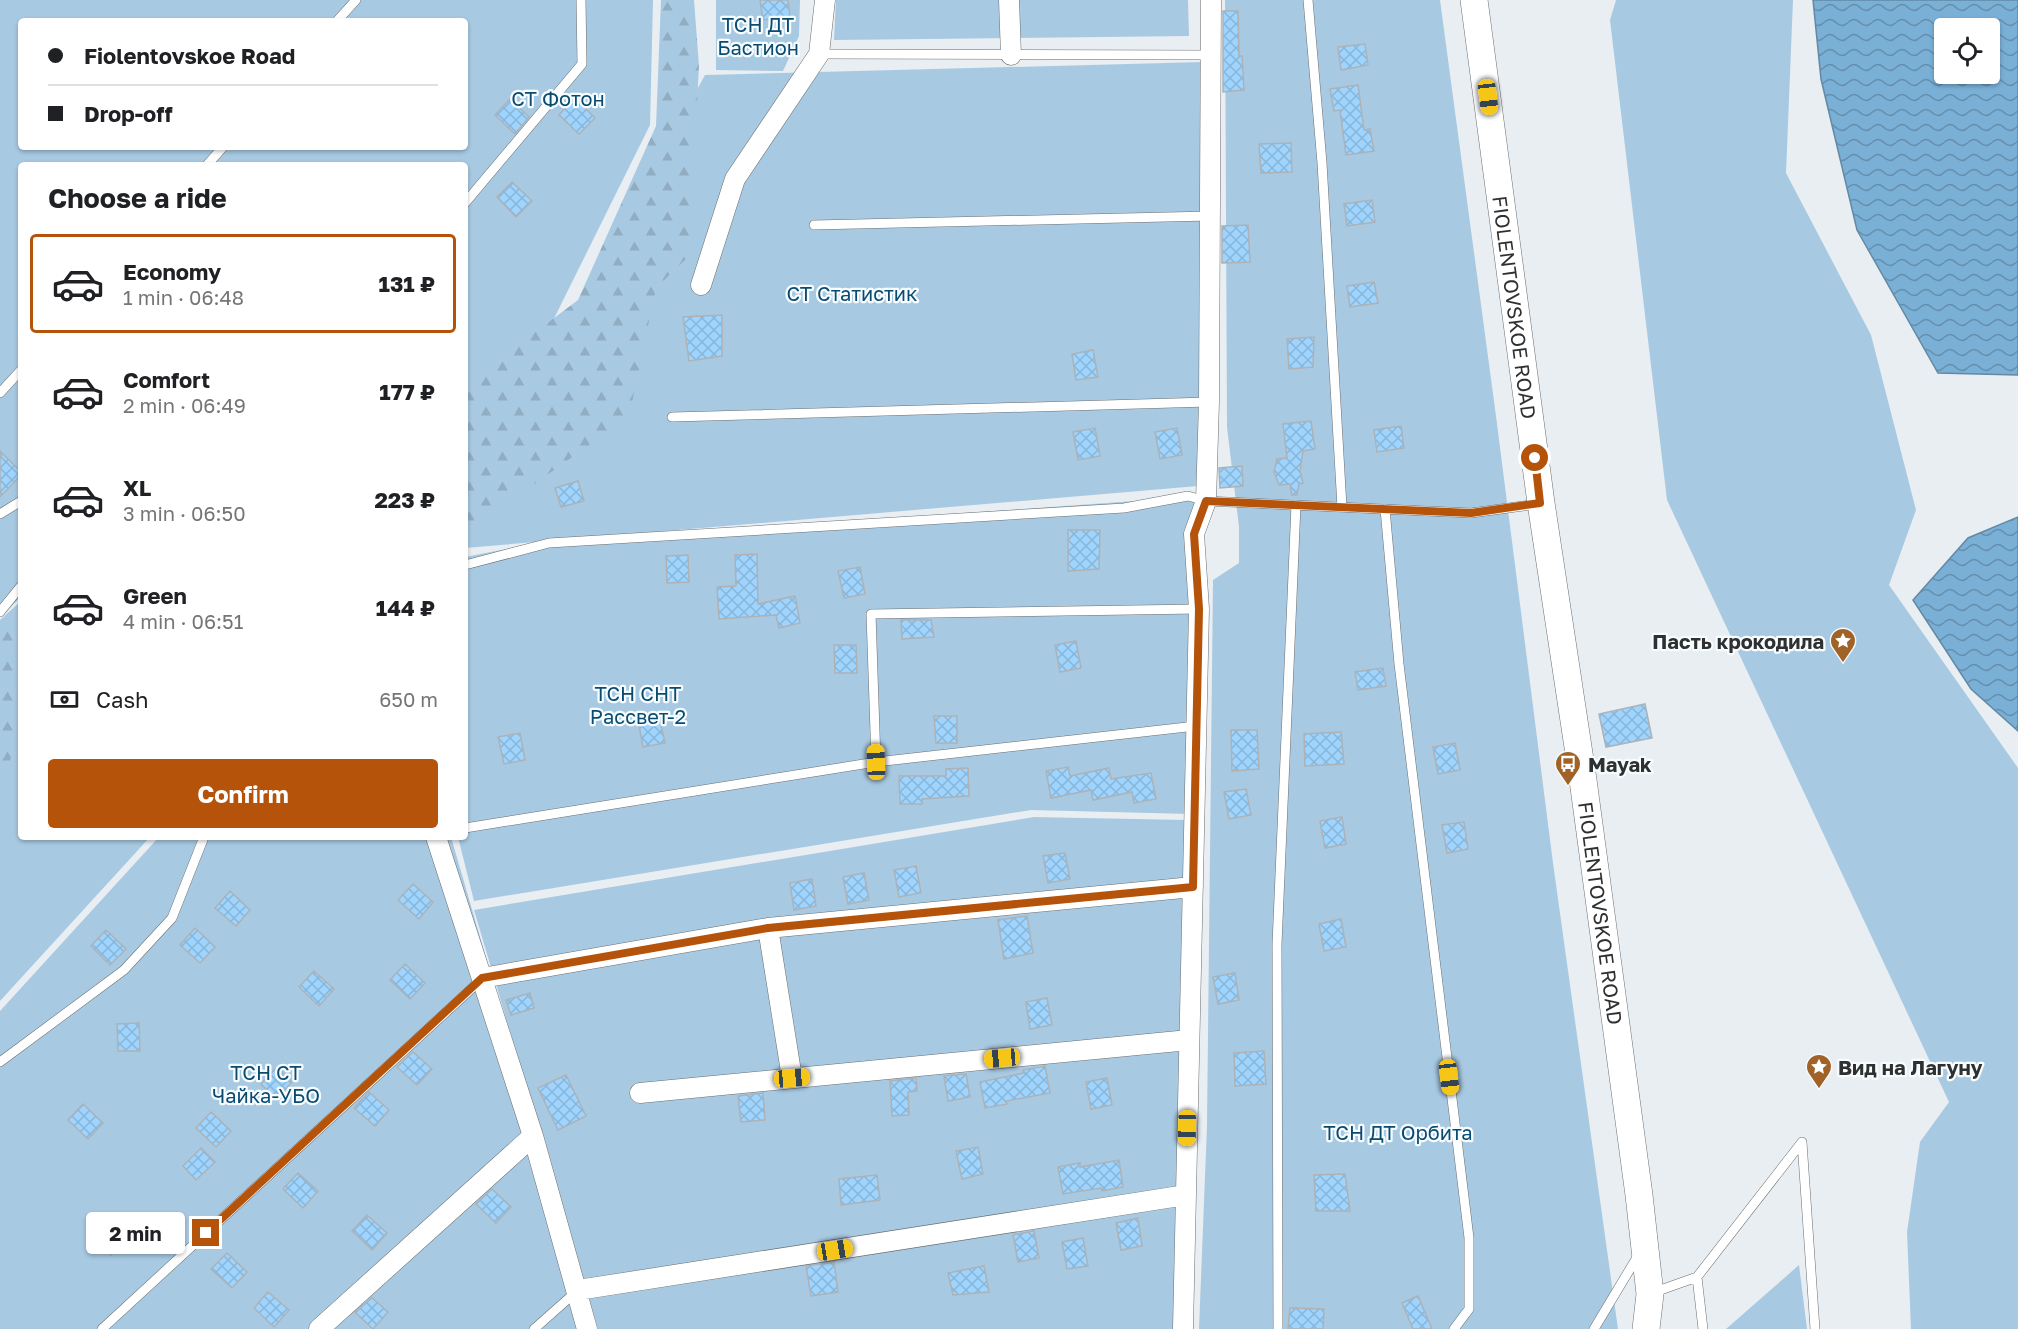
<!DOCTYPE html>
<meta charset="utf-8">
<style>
body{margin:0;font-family:"Golos Text",sans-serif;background:#f6f6f6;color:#202124;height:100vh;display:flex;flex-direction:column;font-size:22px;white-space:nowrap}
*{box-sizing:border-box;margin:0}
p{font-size:20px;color:#757577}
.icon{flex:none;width:33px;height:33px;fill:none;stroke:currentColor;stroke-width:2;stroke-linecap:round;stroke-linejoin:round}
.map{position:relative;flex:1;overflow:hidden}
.sheet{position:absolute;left:18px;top:162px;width:450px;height:678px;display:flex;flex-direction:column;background:#fff;border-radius:6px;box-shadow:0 2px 4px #0004}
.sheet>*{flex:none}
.hud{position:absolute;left:18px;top:18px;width:450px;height:132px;border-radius:6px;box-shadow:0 2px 4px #0004;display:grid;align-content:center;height:132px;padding:0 30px;background:#fff}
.fabs{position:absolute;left:1934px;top:18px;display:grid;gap:12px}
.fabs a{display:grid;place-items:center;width:66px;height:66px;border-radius:6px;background:#fff;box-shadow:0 2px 4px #0004;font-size:30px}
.end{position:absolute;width:27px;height:27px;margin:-14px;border:8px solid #b45309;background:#fff;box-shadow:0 0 0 3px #fff}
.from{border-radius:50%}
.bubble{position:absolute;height:42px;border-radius:6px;background:#fff;box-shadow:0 2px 4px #0004;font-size:20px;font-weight:700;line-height:42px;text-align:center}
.car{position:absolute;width:18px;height:36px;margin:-18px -9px;border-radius:8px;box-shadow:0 0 4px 2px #0007;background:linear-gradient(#f5c518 24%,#345 0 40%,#f5c518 0 76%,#345 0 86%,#f5c518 0)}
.hud b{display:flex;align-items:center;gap:21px;height:57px;font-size:22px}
.hud b+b{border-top:2px solid #e0e0e0}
.hud i{width:15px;height:15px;background:#202124}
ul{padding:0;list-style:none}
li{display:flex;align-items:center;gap:18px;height:99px;margin:0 12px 9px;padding:0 18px;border:3px solid transparent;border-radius:6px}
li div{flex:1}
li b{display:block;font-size:22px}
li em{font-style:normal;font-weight:700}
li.current{border-color:#b45309}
li>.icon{width:54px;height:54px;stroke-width:1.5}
h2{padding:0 30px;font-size:27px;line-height:72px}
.pay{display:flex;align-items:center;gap:15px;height:66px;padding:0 30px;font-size:22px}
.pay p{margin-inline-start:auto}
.cta{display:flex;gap:12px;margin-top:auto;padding:12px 30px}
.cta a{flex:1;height:69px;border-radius:6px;background:#b45309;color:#fff;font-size:24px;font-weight:700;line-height:69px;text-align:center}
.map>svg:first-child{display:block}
</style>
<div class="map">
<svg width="2018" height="1329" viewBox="0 0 2018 1329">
<defs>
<pattern id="forest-firs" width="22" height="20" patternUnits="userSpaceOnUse" patternTransform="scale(1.5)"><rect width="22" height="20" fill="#a8c9e2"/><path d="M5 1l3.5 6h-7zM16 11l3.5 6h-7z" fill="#91adc2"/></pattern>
<pattern id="water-waves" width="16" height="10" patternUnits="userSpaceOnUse" patternTransform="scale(1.5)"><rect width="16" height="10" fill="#7aafd6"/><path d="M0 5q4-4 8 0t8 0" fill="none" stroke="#648fae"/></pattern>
<pattern id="building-cross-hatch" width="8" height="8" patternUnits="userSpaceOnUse" patternTransform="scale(1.5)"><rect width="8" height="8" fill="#9ed4fd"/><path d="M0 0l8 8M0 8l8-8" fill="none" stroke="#88b6d9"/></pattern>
</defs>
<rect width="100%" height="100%" fill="#e9eef3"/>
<!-- green -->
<path fill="#a8c9e2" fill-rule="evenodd" d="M0,0H653L650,125L465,498V165H21V597L0,617ZM21,21H465V147H21Z
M716,0H800L799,36L783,71L716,70Z
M836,0H1188L1189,36L834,40Z
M1225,0H1440L1496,416L1553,863L1618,1329H1199L1207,1126L1213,580L1239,563V527L1227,427Z
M1616,0H1793L1786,173L1871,335L1916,510L1889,585L2018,768V1329H1911L1907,1232L1920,1142L1949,1102L1667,500L1610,20Z
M1203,62L1198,486L465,548V515L705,75Z
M1190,497L1203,500L1190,814L1031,810L474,901L458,837H465V557L531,544Z
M21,601V837H150L0,1001V620Z
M1034,817L1186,820L1175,1329H598L474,910Z
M159,837H451L594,1329H0V1011Z
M1799,1265L1807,1329H1726Z"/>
<!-- forest -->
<path fill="url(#forest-firs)" d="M661,0H694L699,66L689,256L656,288L629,417L479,523L465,524V385L578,300L656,126Z
M21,612V723L0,795V634Z"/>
<!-- water -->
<path fill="url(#water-waves)" stroke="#6389a4" stroke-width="1.5" fill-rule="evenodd" d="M1813,0H2018V375L1938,373L1857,230L1821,79ZM1944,28H1989V74H1944Z
M2018,517V731L1971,689L1913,600L1968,538Z"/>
<!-- building -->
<path fill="url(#building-cross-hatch)" stroke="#adb2b6" stroke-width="1.5" d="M760,0H788L790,16L763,20Z
M1223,11H1238L1239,56H1242L1244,90L1223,92Z
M1365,44L1368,65L1341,70L1338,47Z
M1358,85L1364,130L1370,129L1374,151L1346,155L1340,110L1334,111L1330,89Z
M575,98L595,118L579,134L559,115Z
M510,99L529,117L515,134L495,115Z
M1291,143L1292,172L1261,173L1259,144Z
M512,182L532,201L516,217L497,197Z
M1372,200L1375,222L1347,226L1344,204Z
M1248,225L1250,262L1222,263V226Z
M1374,282L1378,303L1350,307L1347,286Z
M722,315V356L689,361L683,317Z
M1314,337L1313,367L1289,369L1287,339Z
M1093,350L1098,377L1076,380L1072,354Z
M1311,421L1315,449L1303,451L1300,471L1303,483L1299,484L1297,495H1292L1290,484L1279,485L1274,472L1277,459L1287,458L1283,424Z
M1401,426L1404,448L1377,452L1374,430Z
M1095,428L1100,456L1078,460L1073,432Z
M1177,428L1182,455L1160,459L1155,432Z
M0,451L21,472V475L0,497Z
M1242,466L1243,486L1220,488L1219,468Z
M578,481L584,501L561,507L555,488Z
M1068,530H1100L1099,569L1068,571Z
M757,554L758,604L795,596L800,623L779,628L776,615L719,619L717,587L736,586L735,555Z
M688,555L689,582L667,583L666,556Z
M860,567L865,594L844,598L838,571Z
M901,620H931L934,637L902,639Z
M1076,641L1081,668L1060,672L1055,645Z
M834,645H856L857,673H835Z
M1383,668L1386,686L1358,690L1355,672Z
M1645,704L1652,738L1606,747L1599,714Z
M659,716L665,743L643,747L638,720Z
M934,716H957V743H936Z
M1231,730H1257L1259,769L1232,771Z
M1341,732L1344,764L1305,766L1304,734Z
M520,733L525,760L504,764L498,737Z
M1455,743L1460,770L1438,774L1433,747Z
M1068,767L1070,776L1109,768L1111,779L1151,773L1156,799L1134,803L1132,792L1093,800L1091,790L1051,798L1046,771Z
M968,768L969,796L922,799V804H900L899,776H946V769Z
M1246,789L1251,815L1229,819L1224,792Z
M1342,817L1346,844L1325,848L1320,821Z
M1464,822L1468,849L1447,853L1442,825Z
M1065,853L1070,879L1048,883L1043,856Z
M916,866L921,893L899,897L894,870Z
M864,873L869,900L848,904L843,877Z
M812,879L816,906L794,910L790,883Z
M413,884L433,902L419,919L398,900Z
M230,891L250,910L236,926L215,908Z
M1027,916L1033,953L1004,959L998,920Z
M1341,919L1346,947L1324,951L1319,924Z
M195,928L215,947L200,963L180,945Z
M106,930L126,949L110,965L91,946Z
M405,964L425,983L410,999L390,980Z
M314,971L334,989L319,1006L299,987Z
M1235,973L1239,1000L1218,1004L1213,977Z
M530,993L534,1008L511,1015L506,1000Z
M1047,998L1052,1025L1030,1029L1026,1002Z
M139,1023L140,1051H118L117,1024Z
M1264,1051L1266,1084L1235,1086L1234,1053Z
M413,1052L432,1069L417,1085L397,1067Z
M1045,1066L1050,1093L1006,1101L1007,1104L985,1108L980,1082L1024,1073L1023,1070Z
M277,1067L292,1082L276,1099L261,1084Z
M966,1074L970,1097L948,1101L944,1076Z
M566,1075L586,1116L558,1130L538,1088Z
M916,1078L917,1091L908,1092L909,1115L892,1116L890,1081Z
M1107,1078L1112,1105L1091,1109L1086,1082Z
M369,1092L389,1110L375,1126L354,1108Z
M763,1093L765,1120L741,1122L738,1096Z
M83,1104L103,1123L88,1139L68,1120Z
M211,1112L231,1131L216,1147L196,1128Z
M978,1147L983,1174L962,1179L956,1151Z
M201,1148L215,1162L196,1180L183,1166Z
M1119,1160L1123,1187L1102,1191L1101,1188L1063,1194L1058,1167L1080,1163V1167Z
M298,1173L318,1191L303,1208L283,1189Z
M1345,1174L1350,1211H1316L1314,1175Z
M877,1175L880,1200L841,1205L839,1179Z
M492,1189L511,1207L496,1223L476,1204Z
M367,1215L387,1233L372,1250L352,1231Z
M1138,1218L1142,1246L1121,1250L1116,1223Z
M105,1220L126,1239L111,1255L90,1236Z
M1034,1231L1039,1258L1018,1262L1013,1235Z
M1083,1238L1088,1266L1067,1269L1062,1242Z
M227,1253L247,1272L232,1288L211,1269Z
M834,1262L838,1292L811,1296L806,1266Z
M984,1266L989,1292L953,1295L948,1273Z
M268,1292L289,1310L274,1327L254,1308Z
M1418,1296L1432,1329H1413L1402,1303Z
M372,1298L388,1312L373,1329L355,1312Z
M1290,1308L1324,1309L1323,1329H1288Z"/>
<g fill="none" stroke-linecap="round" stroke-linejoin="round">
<defs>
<path id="service" d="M1308,0L1322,163L1342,507
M337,21L356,0
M819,54L1212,55
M207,165L223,147
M465,203L582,64L581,0
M814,225L1210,216
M0,393L21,370
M672,417L1209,402
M1385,509L1399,664L1469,1238V1309L1454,1329
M0,514L21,501
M465,565L549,543L1124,508L1188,496L1206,501L1471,513L1538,504
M0,612L21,586
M876,762L871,614L1199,609
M465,828L876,762L1196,726
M0,1062L124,970L172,918L204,837
M1697,1277L1703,1329
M1652,1293L1697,1277L1802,1142L1815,1329
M102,1329L482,979
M534,1329L577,1291
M1278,1329L1277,944L1296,505
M1594,1329L1639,1254"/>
<path id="minor" d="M1009,0L1011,55
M701,285L735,179L819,54L825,0
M436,837L533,1136L587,1329
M768,928L792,1078
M482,978L768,928L1193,887
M640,1093L1189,1040
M578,1290L1186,1195
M319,1329L533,1136
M1183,1329L1199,609L1194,534L1206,501L1209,402L1211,0"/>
<g id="secondary">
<path id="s1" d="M1474,0L1541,503L1583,780L1639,1195L1650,1294L1646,1329"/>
</g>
</defs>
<!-- service casing -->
<use href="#service" stroke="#6a6f72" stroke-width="10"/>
<!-- minor casing -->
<use href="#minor" stroke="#6a6f72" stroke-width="21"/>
<!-- secondary casing -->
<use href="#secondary" stroke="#6a6f72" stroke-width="28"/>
<!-- service -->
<use href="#service" stroke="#fff" stroke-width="9"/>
<!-- minor -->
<use href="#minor" stroke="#fff" stroke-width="20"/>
<!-- secondary -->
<use href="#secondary" stroke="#fff" stroke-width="27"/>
</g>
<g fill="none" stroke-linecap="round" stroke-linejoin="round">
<!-- route -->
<path stroke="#b45309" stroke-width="8" d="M206,1233L482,978L768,928L1193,887L1199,609L1194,534L1206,501L1471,513L1540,503L1535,458"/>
</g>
<!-- icons -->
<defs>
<symbol id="sight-pin" viewBox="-11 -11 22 30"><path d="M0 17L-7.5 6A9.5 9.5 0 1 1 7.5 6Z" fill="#a06227" stroke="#f7fcff"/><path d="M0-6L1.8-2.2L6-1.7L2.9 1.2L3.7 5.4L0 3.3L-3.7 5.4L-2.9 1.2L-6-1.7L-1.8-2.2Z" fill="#fff"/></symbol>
<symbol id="bus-pin" viewBox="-11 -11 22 30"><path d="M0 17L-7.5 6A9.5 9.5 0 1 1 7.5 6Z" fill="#a06227" stroke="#f7fcff"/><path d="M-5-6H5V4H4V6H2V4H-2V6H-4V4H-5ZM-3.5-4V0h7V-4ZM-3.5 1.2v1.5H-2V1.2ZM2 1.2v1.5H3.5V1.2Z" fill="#fff"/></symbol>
</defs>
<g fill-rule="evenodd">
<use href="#sight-pin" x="1828" y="626" width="30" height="40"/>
<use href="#bus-pin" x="1553" y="749" width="30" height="40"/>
<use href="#sight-pin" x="1804" y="1052" width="30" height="40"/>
</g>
<g text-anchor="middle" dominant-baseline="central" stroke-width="4.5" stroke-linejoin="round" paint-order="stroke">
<!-- park labels -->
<g font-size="20" fill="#094b71" stroke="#f7fcff">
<text x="758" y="24">ТСН ДТ<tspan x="758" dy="23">Бастион</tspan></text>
<text x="558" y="98">СТ Фотон</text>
<text x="852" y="293">СТ Статистик</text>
<text x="638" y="693">ТСН СНТ<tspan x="638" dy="23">Рассвет-2</tspan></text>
<text x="266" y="1072">ТСН СТ<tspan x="266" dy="23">Чайка-УБО</tspan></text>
<text x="1398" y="1132">ТСН ДТ Орбита</text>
</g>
<!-- street labels -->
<g font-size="20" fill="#2e3031" stroke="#f7fcff">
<text stroke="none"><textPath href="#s1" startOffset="310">FIOLENTOVSKOE ROAD</textPath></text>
<text stroke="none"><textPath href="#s1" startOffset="922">FIOLENTOVSKOE ROAD</textPath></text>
</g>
<!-- poi labels -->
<g font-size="20" font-weight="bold" fill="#2e3031" stroke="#f7fcff" text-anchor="start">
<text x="1824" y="641" text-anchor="end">Пасть крокодила</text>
<text x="1588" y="764">Mayak</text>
<text x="1838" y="1067">Вид на Лагуну</text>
</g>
</g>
</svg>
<div class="fabs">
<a><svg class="icon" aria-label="locate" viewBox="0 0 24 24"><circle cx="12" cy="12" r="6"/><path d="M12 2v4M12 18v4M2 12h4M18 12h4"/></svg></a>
</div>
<i class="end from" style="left:1535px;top:458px"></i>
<i class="end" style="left:206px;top:1233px"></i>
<div class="bubble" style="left:86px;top:1212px;width:99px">2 min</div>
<i class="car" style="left:1488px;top:97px;rotate:173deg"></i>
<i class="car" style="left:876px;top:762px;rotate:358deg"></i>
<i class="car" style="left:1002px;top:1058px;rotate:265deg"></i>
<i class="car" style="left:1449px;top:1077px;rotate:173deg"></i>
<i class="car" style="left:792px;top:1078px;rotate:85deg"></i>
<i class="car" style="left:1187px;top:1128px;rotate:181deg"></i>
<i class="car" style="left:835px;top:1250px;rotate:81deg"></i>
<div class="hud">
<b><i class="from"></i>Fiolentovskoe Road</b>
<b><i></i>Drop-off</b>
</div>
<section class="sheet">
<h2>Choose a ride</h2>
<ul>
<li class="current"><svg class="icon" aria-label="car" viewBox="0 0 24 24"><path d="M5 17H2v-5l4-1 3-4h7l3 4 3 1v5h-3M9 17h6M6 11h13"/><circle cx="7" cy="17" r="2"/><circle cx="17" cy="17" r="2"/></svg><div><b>Economy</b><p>1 min · 06:48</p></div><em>131 ₽</em></li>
<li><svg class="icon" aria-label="car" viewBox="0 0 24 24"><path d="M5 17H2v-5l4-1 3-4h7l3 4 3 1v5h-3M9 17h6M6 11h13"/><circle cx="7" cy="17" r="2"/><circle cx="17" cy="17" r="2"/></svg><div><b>Comfort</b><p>2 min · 06:49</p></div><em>177 ₽</em></li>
<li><svg class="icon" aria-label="car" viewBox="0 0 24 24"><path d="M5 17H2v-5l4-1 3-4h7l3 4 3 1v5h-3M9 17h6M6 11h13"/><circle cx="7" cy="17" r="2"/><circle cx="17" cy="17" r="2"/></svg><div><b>XL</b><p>3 min · 06:50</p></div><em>223 ₽</em></li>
<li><svg class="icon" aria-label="car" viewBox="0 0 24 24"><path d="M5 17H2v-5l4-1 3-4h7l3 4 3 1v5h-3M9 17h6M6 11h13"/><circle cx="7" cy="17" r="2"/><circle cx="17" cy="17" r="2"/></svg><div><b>Green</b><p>4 min · 06:51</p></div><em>144 ₽</em></li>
</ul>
<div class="pay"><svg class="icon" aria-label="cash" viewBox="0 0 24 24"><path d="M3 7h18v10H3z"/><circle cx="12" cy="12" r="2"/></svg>Cash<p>650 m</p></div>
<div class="cta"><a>Confirm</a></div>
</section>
</div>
